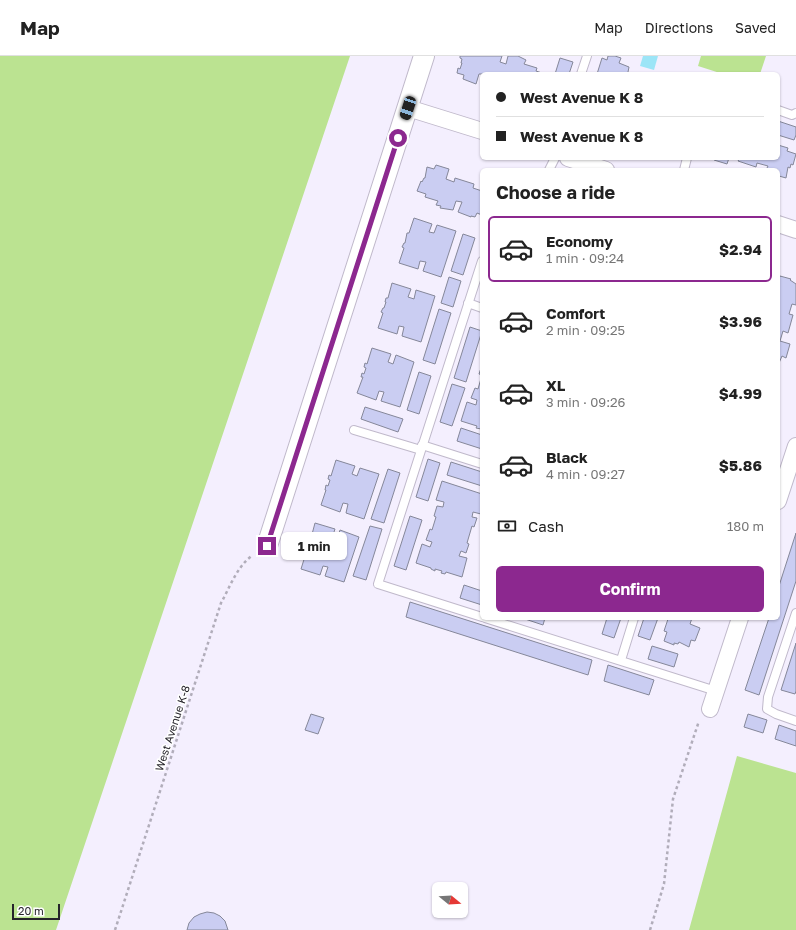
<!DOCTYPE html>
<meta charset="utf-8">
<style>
body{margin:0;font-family:"Golos Text",sans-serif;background:#f2f2f2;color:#222;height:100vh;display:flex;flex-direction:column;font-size:15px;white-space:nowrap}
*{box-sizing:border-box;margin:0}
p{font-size:13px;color:#767676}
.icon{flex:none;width:22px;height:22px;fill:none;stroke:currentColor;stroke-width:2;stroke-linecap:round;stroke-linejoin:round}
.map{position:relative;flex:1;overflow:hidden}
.side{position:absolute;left:480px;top:112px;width:300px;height:452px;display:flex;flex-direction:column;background:#fff;border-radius:6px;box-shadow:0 1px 3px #0004}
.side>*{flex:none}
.top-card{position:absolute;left:480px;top:16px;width:300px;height:88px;border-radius:6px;box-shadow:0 1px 3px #0004;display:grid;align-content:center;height:88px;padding:0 16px;background:#fff}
.needle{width:26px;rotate:108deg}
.fabs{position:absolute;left:432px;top:826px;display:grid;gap:8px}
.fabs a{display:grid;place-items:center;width:36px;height:36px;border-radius:6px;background:#fff;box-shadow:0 1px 3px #0004;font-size:20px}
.scale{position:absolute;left:12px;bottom:10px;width:48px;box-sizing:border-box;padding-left:4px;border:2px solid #26242b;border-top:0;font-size:11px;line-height:14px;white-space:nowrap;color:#26242b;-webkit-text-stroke:3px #fff;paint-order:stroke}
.end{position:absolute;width:18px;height:18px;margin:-9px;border:5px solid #8c288f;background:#fff;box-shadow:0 0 0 2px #fff}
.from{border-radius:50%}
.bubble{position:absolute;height:28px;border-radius:6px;background:#fff;box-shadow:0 1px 3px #0004;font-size:13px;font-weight:700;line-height:28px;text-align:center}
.car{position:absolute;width:12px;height:24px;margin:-12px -6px;border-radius:5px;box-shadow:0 0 3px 1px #0007;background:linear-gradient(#222 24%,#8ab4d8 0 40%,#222 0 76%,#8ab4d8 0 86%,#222 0)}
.top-card b{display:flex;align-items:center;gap:14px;height:38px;font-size:15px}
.top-card b+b{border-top:1px solid #e0e0e0}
.top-card i{width:10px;height:10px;background:#222}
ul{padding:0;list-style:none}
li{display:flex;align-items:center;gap:12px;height:66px;margin:0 8px 6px;padding:0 8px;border:2px solid transparent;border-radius:6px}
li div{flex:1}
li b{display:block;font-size:15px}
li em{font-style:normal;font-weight:700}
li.on{border-color:#8c288f}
li>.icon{width:36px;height:36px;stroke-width:1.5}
h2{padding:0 16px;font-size:18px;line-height:48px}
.pay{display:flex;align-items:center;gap:10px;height:44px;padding:0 16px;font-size:15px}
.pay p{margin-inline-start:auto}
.cta{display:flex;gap:8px;margin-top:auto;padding:8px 16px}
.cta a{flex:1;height:46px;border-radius:6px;background:#8c288f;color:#fff;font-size:16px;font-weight:700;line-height:46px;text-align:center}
header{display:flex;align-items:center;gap:24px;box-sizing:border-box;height:56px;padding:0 20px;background:#fff;border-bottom:1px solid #e0e0e0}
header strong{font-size:19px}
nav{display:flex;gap:22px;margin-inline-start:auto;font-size:14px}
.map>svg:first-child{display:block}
</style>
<header>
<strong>Map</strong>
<nav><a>Map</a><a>Directions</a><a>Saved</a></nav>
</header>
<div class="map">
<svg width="796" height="874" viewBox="0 0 796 874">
<rect width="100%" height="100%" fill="#f4effe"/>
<!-- green -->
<path fill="#bbe391" d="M0,0H350L56,874H0Z
M701,0H766L760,18H723L698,10Z
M737,700L796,717V874H689Z"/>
<!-- water -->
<path fill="#9ce5f7" d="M643,0H658L654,14L640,10Z"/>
<!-- building -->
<path fill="#cacdf2" stroke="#858799" d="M460,0H502L500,6L506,8L508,0H518L526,4L524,8L537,12L536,15L545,18H479L476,28L463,23L464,19L457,17L458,12L460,13L462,7H461L462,3L460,2Z
M608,0H615L621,2L619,7L629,11L628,16L629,17V18H597L602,2L607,4Z
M560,2L573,6L569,18H555Z
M778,65L796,71V79L794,84L778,79Z
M778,89L788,92L787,95L796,98L793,109L791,108L790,112L788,111L786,122L779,120L778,122V114H766L768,110L757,107L756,111L738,105L740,102H778Z
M714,102H729L727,108L714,104Z
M436,109L449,113L446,123L454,126L455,122L474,128L473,132L482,135V159L477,157L475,161L471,160V161L458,156L462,146L456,145L453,154L440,152L441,150L436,149L438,145L425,141L426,138L417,135L421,125L422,126L424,122H425L427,111L434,113Z
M414,162L432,168L429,176L434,177L437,169L456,175L441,221L423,215L426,206L420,205L418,213L399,207L404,192L402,191L404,187H405L407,177H409Z
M463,178L475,182L463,219L451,215Z
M780,220L791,223L790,224L796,228V249L792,248L789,258L793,259L788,277L783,275L780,285L790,288L786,302L782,300L779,307H778V226Z
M449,221L461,225L453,251L441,247Z
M392,227L411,233L408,241L414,243L416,234L435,240L421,286L402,280L404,271L399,270L397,278L378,272L383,257L381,256L383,252H384L386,246H385L386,242H388Z
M439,253L451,257L435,308L423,304Z
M470,271L482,275L466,326L454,322Z
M372,292L391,298L388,306L393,308L396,299L414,306L400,351L381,345L384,336L379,335L376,344L357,337L363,321H361L362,317L364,318L366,312L364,311L365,307L367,308Z
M482,309V371L481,373L476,372L477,370L461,365L467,346L476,349L477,344L471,342L475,332L478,333L482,319L479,318Z
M419,316L431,320L419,358L407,354Z
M452,328L465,332L452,370L440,366Z
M365,351L403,363L398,376L361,363Z
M461,372L482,379V393L457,385Z
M428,403L440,407L428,445L416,441Z
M336,404L355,410L352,418L357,420L360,412L379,418L364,463L346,457L348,448L343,447L340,456L321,449L326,434H325L326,429L328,430L330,424L328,423L329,419L331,420Z
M451,406L482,416V430L447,419Z
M388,413L400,417L384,467L371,463Z
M442,425L482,438L481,458L473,456L472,461L477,462L474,471L472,470L467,487L469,488L466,497L461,495L459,500L467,502L462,521L446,516L445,518L441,517L442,515L435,513V515L431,513V512L416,507L422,488L430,491L432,486L426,484L430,473L432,474L436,461L434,460L437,450L443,451L444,446L436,444Z
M410,460L422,464L406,514L394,510Z
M315,467L335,473L332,482L337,483L340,474L359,481L344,526L325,520L328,511L323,510L320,519L301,513L306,497L305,496L306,492L308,493L310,487L308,486L309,482H311Z
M370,470L382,473L366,524L353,520Z
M796,477V525L759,639L745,634L769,562H778V533Z
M464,529L482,535V549L460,542Z
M410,546L592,604L588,619L406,561Z
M522,562H545L543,569Z
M607,562H621L614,582L602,578Z
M644,562H658L650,584L638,580Z
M665,562H692L690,568L700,572L695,585L691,584L689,591L679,586L678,588L674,587V589L664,585L667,576L664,575L668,563Z
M796,587V635L795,638L781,634Z
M652,590L678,598L674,611L648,603Z
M608,609L654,624L649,639L604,625Z
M311,658L324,662L318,678L305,674Z
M748,658L767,664L763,677L744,671Z
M779,669L796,675V690L775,683Z
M207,856L214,857L220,860L225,865L228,874H187L189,867L194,861L200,858Z"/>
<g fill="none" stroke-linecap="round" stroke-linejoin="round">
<defs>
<path id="service" d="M581,18L587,0
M778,54L792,59L796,57
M549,114L555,102
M684,114L687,102
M482,205L378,528L482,561
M468,247L482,252
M354,374L421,394
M422,389L482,408
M796,557L768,641L767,653L776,658L796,665
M485,562L716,635
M621,604L634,562"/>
<path id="minor" d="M408,52L482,75
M568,102L606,114
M778,168L796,174
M778,445L796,390
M710,653L740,562"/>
<path id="tertiary" d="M267,490L424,0"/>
</defs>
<!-- service casing -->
<use href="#service" stroke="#c0b9cb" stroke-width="10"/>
<!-- minor casing -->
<use href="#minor" stroke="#c0b9cb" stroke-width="18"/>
<!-- tertiary casing -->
<use href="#tertiary" stroke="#c0b9cb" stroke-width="22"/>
<!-- path -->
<path stroke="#b1adba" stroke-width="2.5" stroke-dasharray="3 3" stroke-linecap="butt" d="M115,874L221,547C230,531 237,510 253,499
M650,874L664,828L673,743L699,665"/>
<!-- service -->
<use href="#service" stroke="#fff" stroke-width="8"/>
<!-- minor -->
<use href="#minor" stroke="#fff" stroke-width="16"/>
<!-- tertiary -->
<use href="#tertiary" stroke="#fff" stroke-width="20"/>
</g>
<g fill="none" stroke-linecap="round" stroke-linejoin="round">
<!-- route -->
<path stroke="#8c288f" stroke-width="5" d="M267,490L398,82"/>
</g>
<g text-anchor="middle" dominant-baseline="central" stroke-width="3" stroke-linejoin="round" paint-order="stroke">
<!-- street labels -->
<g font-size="11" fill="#26242b" stroke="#fff">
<text transform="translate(172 672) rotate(-72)">West Avenue K-8</text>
</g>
</g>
</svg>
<div class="fabs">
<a><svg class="needle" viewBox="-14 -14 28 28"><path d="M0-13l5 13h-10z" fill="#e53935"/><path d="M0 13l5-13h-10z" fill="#767676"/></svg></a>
</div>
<div class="scale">20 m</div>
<i class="end from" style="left:398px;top:82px"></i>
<i class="end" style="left:267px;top:490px"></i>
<div class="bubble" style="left:281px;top:476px;width:66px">1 min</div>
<i class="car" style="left:408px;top:52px;rotate:198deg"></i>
<div class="top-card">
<b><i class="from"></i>West Avenue K 8</b>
<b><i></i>West Avenue K 8</b>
</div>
<section class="side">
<h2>Choose a ride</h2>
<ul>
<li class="on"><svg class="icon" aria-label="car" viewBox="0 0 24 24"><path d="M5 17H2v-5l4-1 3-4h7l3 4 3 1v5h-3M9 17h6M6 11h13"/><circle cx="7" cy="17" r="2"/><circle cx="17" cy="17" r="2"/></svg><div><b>Economy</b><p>1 min · 09:24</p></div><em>$2.94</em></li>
<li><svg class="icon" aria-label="car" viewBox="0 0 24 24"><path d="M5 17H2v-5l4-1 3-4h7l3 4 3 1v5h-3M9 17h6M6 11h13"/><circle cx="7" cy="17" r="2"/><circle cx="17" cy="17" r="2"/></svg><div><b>Comfort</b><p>2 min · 09:25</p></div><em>$3.96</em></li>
<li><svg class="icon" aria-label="car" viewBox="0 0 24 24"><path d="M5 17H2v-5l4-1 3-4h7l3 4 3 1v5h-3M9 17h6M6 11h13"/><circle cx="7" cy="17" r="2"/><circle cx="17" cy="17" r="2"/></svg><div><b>XL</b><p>3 min · 09:26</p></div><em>$4.99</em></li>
<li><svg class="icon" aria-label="car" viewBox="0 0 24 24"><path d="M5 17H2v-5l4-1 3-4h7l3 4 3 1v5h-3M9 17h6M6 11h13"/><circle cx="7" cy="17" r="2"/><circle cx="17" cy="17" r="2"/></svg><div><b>Black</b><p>4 min · 09:27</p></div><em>$5.86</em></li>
</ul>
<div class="pay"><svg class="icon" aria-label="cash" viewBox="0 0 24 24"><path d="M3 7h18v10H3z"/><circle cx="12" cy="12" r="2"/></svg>Cash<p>180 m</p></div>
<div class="cta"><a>Confirm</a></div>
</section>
</div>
